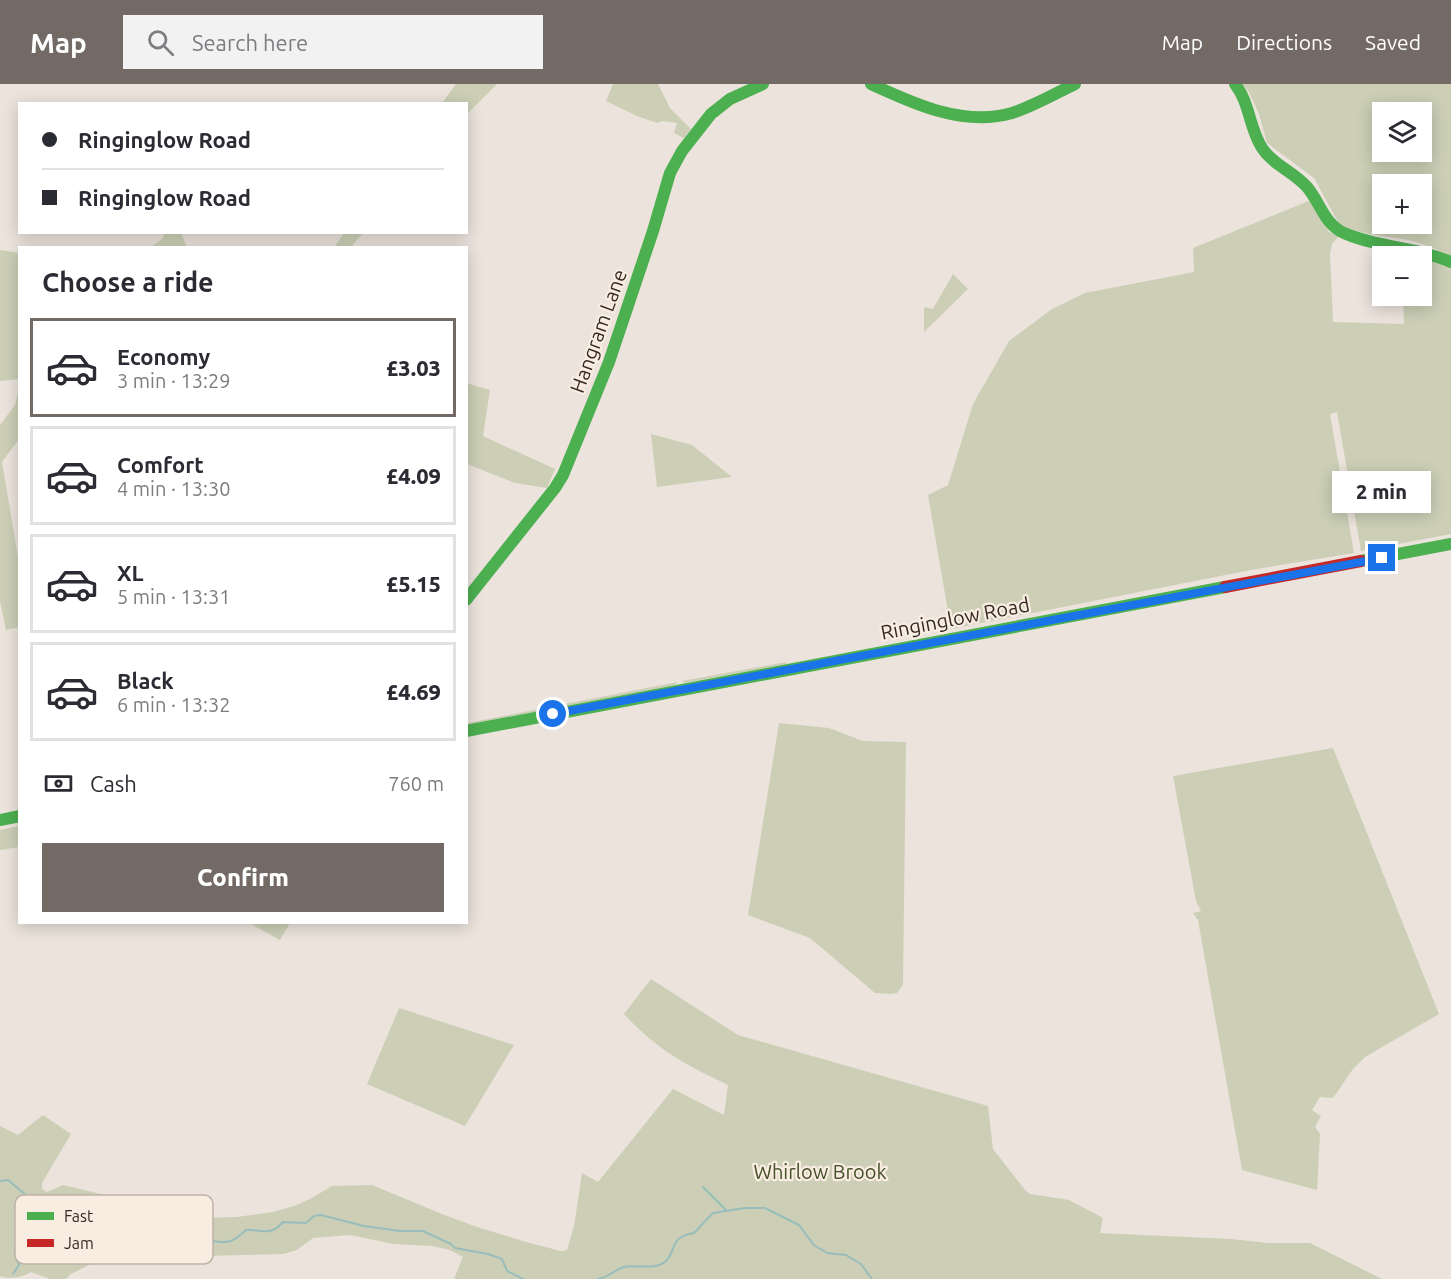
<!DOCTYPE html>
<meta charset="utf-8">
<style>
body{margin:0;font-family:Ubuntu,sans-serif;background:#f2f2f3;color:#2b2b33;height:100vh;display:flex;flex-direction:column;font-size:22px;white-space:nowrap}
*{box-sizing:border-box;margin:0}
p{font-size:20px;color:#7c7c81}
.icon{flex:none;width:33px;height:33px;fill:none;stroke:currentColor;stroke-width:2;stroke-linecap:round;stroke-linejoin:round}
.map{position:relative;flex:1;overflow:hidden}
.drawer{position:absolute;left:18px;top:162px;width:450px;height:678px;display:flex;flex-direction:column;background:#fff;border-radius:0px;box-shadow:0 3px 15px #0003}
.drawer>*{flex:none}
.top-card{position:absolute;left:18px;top:18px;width:450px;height:132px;border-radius:0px;box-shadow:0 3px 15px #0003;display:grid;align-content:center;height:132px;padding:0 24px;background:#fff}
.fabs{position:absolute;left:1372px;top:18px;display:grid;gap:12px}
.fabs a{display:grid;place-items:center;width:60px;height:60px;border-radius:0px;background:#fff;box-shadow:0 3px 15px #0003;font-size:30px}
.end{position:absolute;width:27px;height:27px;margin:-14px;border:8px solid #1a73e8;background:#fff;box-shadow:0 0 0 3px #fff}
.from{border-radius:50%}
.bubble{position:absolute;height:42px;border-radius:0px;background:#fff;box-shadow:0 3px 15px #0003;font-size:20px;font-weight:800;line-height:42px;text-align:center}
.top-card b{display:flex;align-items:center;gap:21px;height:57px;font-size:22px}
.top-card b+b{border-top:2px solid #e1e1e2}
.top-card i{width:15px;height:15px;background:#2b2b33}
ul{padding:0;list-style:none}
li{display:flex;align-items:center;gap:18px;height:99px;margin:0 12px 9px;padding:0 12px;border:3px solid #e1e1e2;border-radius:0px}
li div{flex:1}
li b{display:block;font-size:22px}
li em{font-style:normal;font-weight:800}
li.active{border-color:#736a65}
li>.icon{width:54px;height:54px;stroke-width:1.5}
h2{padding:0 24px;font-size:27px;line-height:72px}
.pay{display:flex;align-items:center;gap:15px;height:66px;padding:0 24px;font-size:22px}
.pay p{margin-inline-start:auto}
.button{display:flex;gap:12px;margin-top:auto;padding:12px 24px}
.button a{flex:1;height:69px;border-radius:0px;background:#736a65;color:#fff;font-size:24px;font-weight:800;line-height:69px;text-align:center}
header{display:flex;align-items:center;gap:36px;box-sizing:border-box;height:84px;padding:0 30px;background:#736a65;color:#fff}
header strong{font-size:28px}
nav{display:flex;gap:33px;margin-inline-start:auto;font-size:21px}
.search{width:420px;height:54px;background:#f2f2f3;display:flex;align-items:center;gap:15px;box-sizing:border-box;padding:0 21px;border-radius:0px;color:#7c7c81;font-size:22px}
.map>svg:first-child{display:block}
</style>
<header>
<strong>Map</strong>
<div class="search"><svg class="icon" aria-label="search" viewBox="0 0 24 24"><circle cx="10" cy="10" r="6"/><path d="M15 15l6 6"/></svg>Search here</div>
<nav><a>Map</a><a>Directions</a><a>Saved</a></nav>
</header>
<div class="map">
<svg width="1451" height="1195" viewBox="0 0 1451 1195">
<rect width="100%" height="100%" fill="#ebe3dc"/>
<!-- green -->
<path fill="#cccfb6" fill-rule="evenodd" d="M456,0H497L467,30L466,20L442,19Z
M613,0H658L670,24L691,45L684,54L674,49L677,39L662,37L657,39L637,32L606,17Z
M1242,0H1451V172C1436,165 1420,158 1403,155C1382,152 1358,150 1339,140L1314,94L1267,59L1259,30L1249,8ZM1383,28H1422V68H1383ZM1383,100H1422V140H1383Z
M1309,117L1329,148L1339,152L1332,160L1330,170L1333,238L1404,240L1403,212H1422V173L1440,177L1451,184V450L1361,467L1337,328L1330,330L1354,469L1251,486L951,545L928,411L948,401L973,320L1009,257L1052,225L1085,209L1194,188L1193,164Z
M164,148L181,149L187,163H151L163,154Z
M345,148L363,149L351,163H334Z
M0,166L20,169L19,295L0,297Z
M953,190L968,205L924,248V223L933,225Z
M466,299L490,306L483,352L555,385L547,404L515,399L467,380Z
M19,304V355L2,378L19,479V543L6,546L0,517V341L15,321Z
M651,350L692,361L732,393L657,403Z
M786,578V580L684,599L682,597Z
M678,598L675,601L467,641V639Z
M779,639L829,644L863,657L906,658L903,901L897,909L891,910L875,909L810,854L748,831Z
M1333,664L1439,930L1365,973L1353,985L1333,1014L1320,1013L1312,1026L1321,1032L1315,1043L1320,1050L1317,1106L1242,1086L1198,836L1193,829L1201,827L1196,817L1173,692Z
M19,742V763L0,766V746Z
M249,839H290L280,856Z
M651,895L738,951L988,1022L993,1065L1025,1106L1030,1110L1069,1116L1103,1134L1100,1149L1231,1155L1268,1159H1310L1382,1195H454L463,1173L450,1166L432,1162L393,1160L350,1151L313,1154L297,1166L283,1170L198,1172L147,1168H115L71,1190L66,1195H50L31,1188C22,1194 10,1195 0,1192V1042L18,1051L43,1031L71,1050L42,1099V1105L47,1108L63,1101L202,1134L237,1133L273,1128L294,1122L310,1115L332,1102L372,1101L442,1130L477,1143L526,1158L561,1167L567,1166L574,1142L582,1089L598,1098L673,1005L724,1031L728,1001C686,981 657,966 624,930Z
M399,924L514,961L465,1042L367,1000Z"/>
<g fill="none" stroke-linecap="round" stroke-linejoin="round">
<!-- stream -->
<path stroke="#98bdbb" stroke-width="2" d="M0,1097L8,1096L27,1112L60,1121L67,1120C80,1130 96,1139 110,1129L114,1130L117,1140L123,1141L138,1135H150L170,1143H183L191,1148L200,1149L207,1154H212L213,1157C230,1160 234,1157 246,1146C262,1145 270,1153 283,1138L306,1139L314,1132L321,1131L364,1142L400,1147H423L451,1160L455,1164L488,1170L502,1175L507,1187L523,1195
M703,1103L726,1126
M13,1190L19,1181L15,1168L22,1156L31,1153C40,1140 52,1135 60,1121
M598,1195C610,1193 615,1185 624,1183C636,1180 655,1187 666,1177C677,1166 669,1153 694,1149L713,1129L745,1124H765L799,1141L814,1161L827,1169L846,1171L861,1180L872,1195"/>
<!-- fast -->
<path stroke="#4caf50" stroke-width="12" d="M871,0C914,20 964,43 1012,29C1034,22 1054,10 1075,0
M1235,0C1250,19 1249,44 1262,64C1272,80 1294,88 1307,103C1320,118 1324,140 1344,149C1378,164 1417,163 1451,178
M1361,477L1451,460
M466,516L555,404L563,391L609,278L653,147L670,89L682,67L711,30L730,15L763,0
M466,647L1225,503
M0,736L20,732"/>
<!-- jam -->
<path stroke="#c62828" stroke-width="12" d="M1225,503L1361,477"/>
</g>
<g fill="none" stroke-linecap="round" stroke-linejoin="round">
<!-- route -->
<path stroke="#1a73e8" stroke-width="8" d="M553,630L1382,474"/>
</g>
<g text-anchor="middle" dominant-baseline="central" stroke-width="4.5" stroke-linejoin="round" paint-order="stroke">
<!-- street labels -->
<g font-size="20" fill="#332925" stroke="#f9ede2">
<text transform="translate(598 247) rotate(-70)">Hangram Lane</text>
<text transform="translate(955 534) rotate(-11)">Ringinglow Road</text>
</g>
<!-- park labels -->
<g font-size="20" fill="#445129" stroke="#f9ede2">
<text x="820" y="1087">Whirlow Brook</text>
</g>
</g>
<!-- legend -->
<rect x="15" y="1111" width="198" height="69" rx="9" fill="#f9ede2" stroke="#beb2a9" stroke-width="1.5"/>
<rect x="27" y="1128" width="27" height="8" fill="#4caf50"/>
<rect x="27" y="1155" width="27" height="8" fill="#c62828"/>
<g font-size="16" fill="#332925">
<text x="64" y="1138">Fast</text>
<text x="64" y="1165">Jam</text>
</g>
</svg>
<div class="fabs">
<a><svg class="icon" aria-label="layers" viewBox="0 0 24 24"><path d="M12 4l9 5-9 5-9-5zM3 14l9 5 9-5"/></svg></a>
<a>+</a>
<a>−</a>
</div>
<i class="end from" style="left:553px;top:630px"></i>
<i class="end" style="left:1382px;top:474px"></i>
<div class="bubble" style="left:1332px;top:387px;width:99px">2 min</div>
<div class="top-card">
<b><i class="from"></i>Ringinglow Road</b>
<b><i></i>Ringinglow Road</b>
</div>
<section class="drawer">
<h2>Choose a ride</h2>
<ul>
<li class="active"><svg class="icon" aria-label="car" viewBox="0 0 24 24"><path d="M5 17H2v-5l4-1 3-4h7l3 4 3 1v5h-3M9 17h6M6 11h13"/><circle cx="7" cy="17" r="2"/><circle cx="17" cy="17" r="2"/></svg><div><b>Economy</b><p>3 min · 13:29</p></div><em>£3.03</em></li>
<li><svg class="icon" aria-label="car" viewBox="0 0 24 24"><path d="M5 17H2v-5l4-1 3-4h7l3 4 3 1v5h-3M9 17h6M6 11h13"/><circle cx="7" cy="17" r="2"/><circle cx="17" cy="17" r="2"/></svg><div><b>Comfort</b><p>4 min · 13:30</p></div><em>£4.09</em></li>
<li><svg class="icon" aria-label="car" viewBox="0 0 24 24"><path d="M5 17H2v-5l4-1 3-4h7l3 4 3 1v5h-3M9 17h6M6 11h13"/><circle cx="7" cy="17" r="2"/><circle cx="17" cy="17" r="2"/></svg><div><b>XL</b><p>5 min · 13:31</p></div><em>£5.15</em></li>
<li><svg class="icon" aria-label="car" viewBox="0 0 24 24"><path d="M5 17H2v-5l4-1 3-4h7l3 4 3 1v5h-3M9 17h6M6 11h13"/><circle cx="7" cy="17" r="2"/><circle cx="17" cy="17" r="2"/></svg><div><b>Black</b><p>6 min · 13:32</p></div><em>£4.69</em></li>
</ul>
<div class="pay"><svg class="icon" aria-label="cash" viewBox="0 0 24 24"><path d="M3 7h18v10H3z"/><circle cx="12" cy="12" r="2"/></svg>Cash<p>760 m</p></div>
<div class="button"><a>Confirm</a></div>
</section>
</div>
